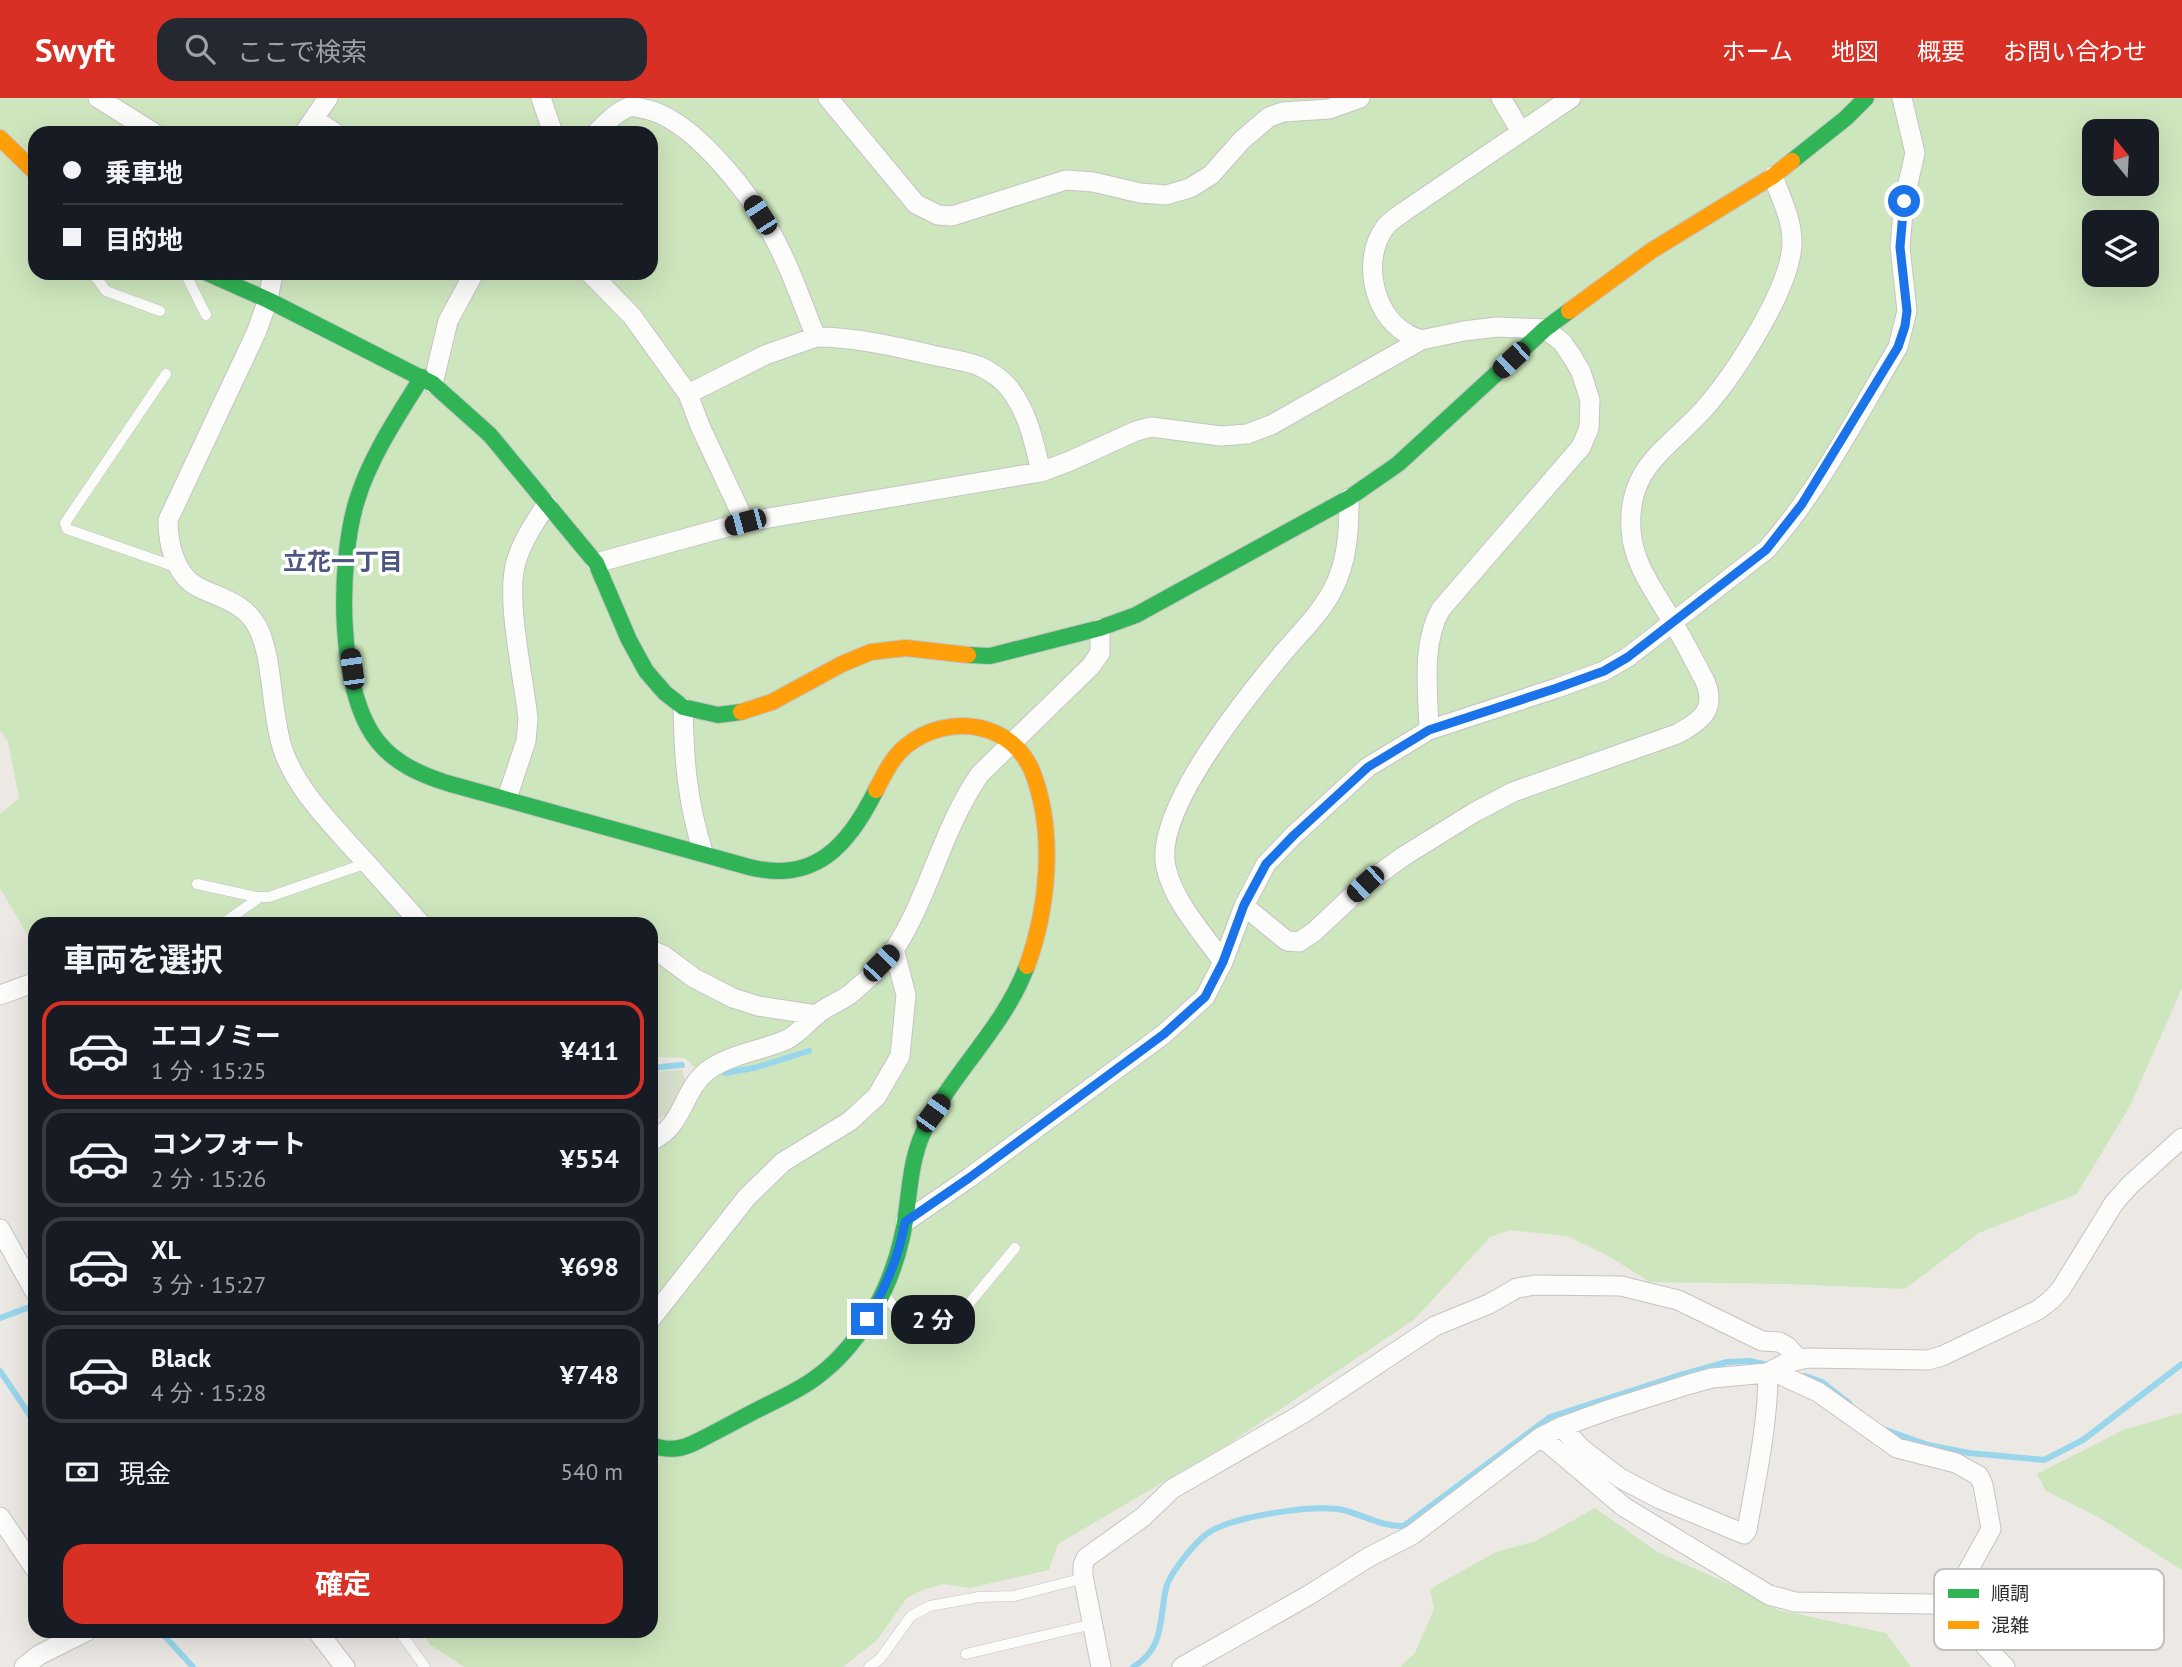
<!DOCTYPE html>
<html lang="ja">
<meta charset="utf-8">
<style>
body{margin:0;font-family:"PT Sans","Noto Sans JP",sans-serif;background:#242831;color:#f1f3f6;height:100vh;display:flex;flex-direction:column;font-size:26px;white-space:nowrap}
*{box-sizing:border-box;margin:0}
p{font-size:23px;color:#9ea1a6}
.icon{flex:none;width:38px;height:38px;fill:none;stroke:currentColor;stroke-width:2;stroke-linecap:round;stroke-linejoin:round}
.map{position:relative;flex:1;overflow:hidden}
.panel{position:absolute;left:28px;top:819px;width:630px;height:721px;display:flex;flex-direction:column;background:#171b24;border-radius:21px;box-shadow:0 7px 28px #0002}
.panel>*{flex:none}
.top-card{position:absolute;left:28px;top:28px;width:630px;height:154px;border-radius:21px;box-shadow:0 7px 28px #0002;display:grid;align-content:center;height:154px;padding:0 35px;background:#171b24}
.needle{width:46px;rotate:342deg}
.controls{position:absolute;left:2082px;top:21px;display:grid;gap:14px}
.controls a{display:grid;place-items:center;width:77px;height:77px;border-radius:14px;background:#171b24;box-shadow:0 7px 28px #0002;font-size:35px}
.end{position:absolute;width:32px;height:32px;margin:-16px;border:9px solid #1a73e8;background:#fff;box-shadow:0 0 0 4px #fff}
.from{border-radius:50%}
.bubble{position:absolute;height:49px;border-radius:21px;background:#171b24;box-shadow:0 7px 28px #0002;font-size:23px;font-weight:700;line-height:49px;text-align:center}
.car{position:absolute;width:21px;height:42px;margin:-21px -10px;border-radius:9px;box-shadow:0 0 5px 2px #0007;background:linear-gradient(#222 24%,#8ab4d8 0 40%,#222 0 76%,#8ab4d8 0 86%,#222 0)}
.top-card b{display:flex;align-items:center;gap:24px;height:66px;font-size:26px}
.top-card b+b{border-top:2px solid #363941}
.top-card i{width:18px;height:18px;background:#f1f3f6}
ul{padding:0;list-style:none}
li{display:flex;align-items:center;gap:21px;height:98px;margin:0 14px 10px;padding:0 21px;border:4px solid #363941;border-radius:21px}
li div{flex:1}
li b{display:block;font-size:26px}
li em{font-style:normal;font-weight:700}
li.current{border-color:#d93025}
li>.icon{width:63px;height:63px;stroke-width:1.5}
h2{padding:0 35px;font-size:32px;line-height:84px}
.pay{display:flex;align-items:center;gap:18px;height:77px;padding:0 35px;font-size:26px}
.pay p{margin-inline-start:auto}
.primary-button{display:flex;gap:14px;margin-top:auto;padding:14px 35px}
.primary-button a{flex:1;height:80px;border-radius:21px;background:#d93025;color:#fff;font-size:28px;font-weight:700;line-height:80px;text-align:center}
header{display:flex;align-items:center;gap:42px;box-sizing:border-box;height:98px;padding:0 35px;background:#d93025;color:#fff}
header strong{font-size:33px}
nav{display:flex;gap:38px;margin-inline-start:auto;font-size:24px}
.search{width:490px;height:63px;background:#242831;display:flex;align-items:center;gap:18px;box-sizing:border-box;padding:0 24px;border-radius:21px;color:#9ea1a6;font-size:26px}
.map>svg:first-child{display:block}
</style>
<header>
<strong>Swyft</strong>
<div class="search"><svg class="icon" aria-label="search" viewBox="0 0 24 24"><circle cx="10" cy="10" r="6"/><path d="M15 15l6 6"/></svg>ここで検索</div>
<nav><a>ホーム</a><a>地図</a><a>概要</a><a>お問い合わせ</a></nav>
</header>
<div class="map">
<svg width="2182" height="1569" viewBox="0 0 2182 1569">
<rect width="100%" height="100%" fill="#ece8e4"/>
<!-- green -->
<path fill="#cee6be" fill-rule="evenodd" d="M0,0H2182V890L2130,1008L2077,1096L1979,1135L1905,1191L1788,1186L1650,1184L1610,1159L1567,1138L1510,1132L1490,1139L1415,1221L1230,1345L1058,1446L1049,1472L970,1490L943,1486L920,1493L907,1500L877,1542L843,1569H464L429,1546L423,1533H651V1033L658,1026L689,1014L698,973L685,960L661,959L651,961V826H35V850L0,790V716L19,700L8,644L0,632ZM2095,33H2147V86H2095ZM35,35H651V175H35ZM2095,124H2147V177H2095Z
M2182,1315V1472L2098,1419L2046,1393L2037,1376L2123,1332Z
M1595,1410L1656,1453L1740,1491L1778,1512L1886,1535L1911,1569H1400L1415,1555L1434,1511L1430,1491L1496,1454L1536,1443Z"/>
<!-- cemetery -->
<path fill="#d8e0cc" d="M682,972C693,996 671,1016 651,1026V974Z"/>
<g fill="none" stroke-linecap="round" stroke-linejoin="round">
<!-- stream -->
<path stroke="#99d6ec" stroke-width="6" d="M651,970L682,967
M725,975L754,970L809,953
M0,1220L35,1207
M0,1273L35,1325
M1805,1278L1822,1284L1849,1305
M1886,1332L1928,1347L1969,1355L2044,1362L2083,1342L2182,1266
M160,1533L193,1569
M1133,1569C1165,1550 1159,1522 1166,1490C1170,1475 1195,1444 1208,1435C1230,1419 1317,1405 1343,1412C1364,1417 1382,1429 1404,1428L1550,1319L1677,1278L1727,1264L1750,1263L1768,1267"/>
<defs>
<path id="lane" d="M93,175L106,193L160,213
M189,175L188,181L206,217
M166,276L65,425L67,431L179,470
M197,786L257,799H269L367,765
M222,826L260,799
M885,1197L906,1224H911L968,1207L1015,1150
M399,1533L425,1569
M966,1556L1093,1526
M869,1569L880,1561L911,1518L930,1508L979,1499L1014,1498L1084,1480"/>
<path id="street" d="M98,0L154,35
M541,0L553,35
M828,0L916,106L938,117L952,118L1066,82L1093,84L1140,95L1166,97L1190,90L1211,77L1242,42L1269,19L1283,14L1329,11L1360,0
M1501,0L1521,34
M314,21L335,35
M304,35L328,0
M596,35C606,25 616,14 629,9C634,8 640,10 645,11C691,20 746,91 769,131C789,165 801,203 816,239C856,239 898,249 937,258C951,261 966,263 979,268C990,273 1001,280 1009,290C1028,314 1034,344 1041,374
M273,175L268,202L256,235L168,422C168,444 174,475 196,488C218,500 243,503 257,528C274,560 270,614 283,652C296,689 324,718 350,747C374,773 398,800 421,826
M590,175L632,218L688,296L700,328L745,424
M1421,242C1416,240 1410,238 1406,235C1373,216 1362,162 1384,131C1388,124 1398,118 1405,113L1571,0
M433,286L448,223L474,175
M688,296L765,257L816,239
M596,465L745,424L1041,374L1070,363L1136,333L1151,329L1221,338L1247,336L1271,327L1421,242L1464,233L1497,229L1545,231L1562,244L1573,260L1581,274L1590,302L1589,330L1581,349L1441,511C1421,545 1428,593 1429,632
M683,609C684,662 687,703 703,754
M507,700L526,643L528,621C524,579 505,502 516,464C522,443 535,424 547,406
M1244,808L1287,843L1299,844L1314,834L1365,786L1404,758L1475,714L1513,694L1677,636C1701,623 1717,612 1705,583C1694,563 1684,542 1672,523C1655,494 1633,466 1631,432C1627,369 1667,352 1704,311C1734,277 1792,189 1792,144C1792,121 1781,100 1773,78
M651,852L663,857L694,880L733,900L758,908L817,917
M1223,864C1203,835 1173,803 1166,769C1153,713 1248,597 1283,555C1300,535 1320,516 1332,493C1348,464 1349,431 1349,400
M0,897L33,885
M651,1043C684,1028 682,993 707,973C730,956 760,953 786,942C800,935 807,924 819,915C830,906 845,902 855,892C869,880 886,864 896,849C930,795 943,729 980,676L1091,568L1100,555V530
M905,1124L969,1080L1164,936L1205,899L1223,864L1244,808L1266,766L1294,737L1368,669L1429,632L1557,590L1604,573L1628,559L1766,452C1818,394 1858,316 1898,249L1907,213L1900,149L1904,103L1915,55L1902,0
M0,1131L35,1194
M651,1221L747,1099L783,1064L850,1023L877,998L900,958L906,897L894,851
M1772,1273L1818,1294L1897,1350L1956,1365L1979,1378L1983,1387L1991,1431L1948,1509
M1561,1329L1582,1351L1620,1380L1660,1401L1744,1436L1747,1432C1756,1380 1768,1327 1768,1275
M1541,1339L1624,1409L1769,1497L1795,1504L1931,1506L1948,1509L2005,1569
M0,1419L35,1471
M317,1533L345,1569
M24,1569L39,1557L87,1533
M1101,1569L1083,1478V1467L1086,1460L1143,1419L1172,1391L1302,1316L1435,1228L1489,1206L1517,1190L1535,1187L1621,1188L1678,1202L1762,1243L1779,1244L1788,1249L1799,1262
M1182,1569L1309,1497L1369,1459L1412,1437L1541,1339L1561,1329L1611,1311L1690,1286L1712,1280L1767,1275L1786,1265L1807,1260L1928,1262L1942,1258L2038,1212L2051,1202L2061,1191L2114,1105L2130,1087L2182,1040"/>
<path id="fast" d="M1792,63L1846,20L1866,0
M207,175L268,202L433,286L490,337L596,465L629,542L646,573L665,595L683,609L718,617L741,614
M422,279C398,318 371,357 357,402C338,463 336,594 379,645C396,666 422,677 447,685L749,769C815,786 849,747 876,692
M968,557L990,558L1100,530L1136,517L1349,400L1398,366L1545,231L1569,213
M651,1347C668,1353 680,1352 696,1344C720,1332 743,1319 767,1307C783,1299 799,1292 814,1281C859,1249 890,1193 902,1139C910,1105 908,1068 923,1035C950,976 1003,932 1027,868"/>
<path id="slow" d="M0,40L35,74
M1569,213L1651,153L1773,78L1792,63
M741,614L772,604L842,566L871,554L906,550L968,557
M876,692C884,677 892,659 906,648C948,614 1015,623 1034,678C1055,737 1048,811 1027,868"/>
</defs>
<!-- lane casing -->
<use href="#lane" stroke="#c5c4c5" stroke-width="11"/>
<!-- street casing -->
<use href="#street" stroke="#c5c4c5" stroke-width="21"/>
<!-- fast casing -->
<use href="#fast" stroke="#c5c4c5" stroke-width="18"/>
<!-- slow casing -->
<use href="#slow" stroke="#c5c4c5" stroke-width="18"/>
<!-- lane -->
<use href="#lane" stroke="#fcfcfb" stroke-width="10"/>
<!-- street -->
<use href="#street" stroke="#fcfcfb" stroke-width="19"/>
<!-- fast -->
<use href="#fast" stroke="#30b455" stroke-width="16"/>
<!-- slow -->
<use href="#slow" stroke="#ff9f0a" stroke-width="16"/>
</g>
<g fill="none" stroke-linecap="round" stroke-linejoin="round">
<!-- route -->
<path stroke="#1a73e8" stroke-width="9" d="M867,1221C885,1191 899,1159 905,1124L969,1080L1164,936L1205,899L1223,864L1244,807L1266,766L1294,737L1368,669L1429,632L1557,590L1604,573L1628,559L1766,452L1802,406L1873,290L1898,249L1905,228L1907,213L1900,149L1904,103"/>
</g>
<g text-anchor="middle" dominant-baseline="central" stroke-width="7" stroke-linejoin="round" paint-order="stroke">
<!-- neighbourhood labels -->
<g font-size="24" font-weight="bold" fill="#4d5680" stroke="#fff">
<text x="343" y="463">立花一丁目</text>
</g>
</g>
<!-- legend -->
<rect x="1934" y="1471" width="230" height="81" rx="10" fill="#fff" stroke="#c0c0c0" stroke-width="2"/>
<rect x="1948" y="1491" width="31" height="9" fill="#30b455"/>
<rect x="1948" y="1523" width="31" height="8" fill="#ff9f0a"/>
<g font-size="19" fill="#2e2e2e">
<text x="1991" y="1502">順調</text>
<text x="1991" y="1534">混雑</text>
</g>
</svg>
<div class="controls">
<a><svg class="needle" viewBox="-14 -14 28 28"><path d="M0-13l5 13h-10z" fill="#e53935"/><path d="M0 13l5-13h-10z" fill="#9ea1a6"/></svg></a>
<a><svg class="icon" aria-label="layers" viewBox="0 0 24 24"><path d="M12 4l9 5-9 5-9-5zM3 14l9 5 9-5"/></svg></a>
</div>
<i class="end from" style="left:1904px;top:103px"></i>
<i class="end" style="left:867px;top:1221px"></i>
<div class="bubble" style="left:891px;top:1197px;width:84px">2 分</div>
<i class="car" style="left:760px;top:117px;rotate:327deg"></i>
<i class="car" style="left:1511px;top:262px;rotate:227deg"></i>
<i class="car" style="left:745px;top:424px;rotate:255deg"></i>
<i class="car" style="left:352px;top:571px;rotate:352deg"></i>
<i class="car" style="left:1365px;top:786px;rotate:227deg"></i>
<i class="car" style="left:881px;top:865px;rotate:44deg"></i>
<i class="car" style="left:933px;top:1015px;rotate:36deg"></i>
<div class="top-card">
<b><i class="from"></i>乗車地</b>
<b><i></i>目的地</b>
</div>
<section class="panel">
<h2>車両を選択</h2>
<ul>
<li class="current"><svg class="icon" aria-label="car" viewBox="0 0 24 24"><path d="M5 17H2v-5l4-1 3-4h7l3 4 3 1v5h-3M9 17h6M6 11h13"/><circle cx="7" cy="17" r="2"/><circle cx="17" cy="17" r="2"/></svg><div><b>エコノミー</b><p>1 分 · 15:25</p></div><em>¥411</em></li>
<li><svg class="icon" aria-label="car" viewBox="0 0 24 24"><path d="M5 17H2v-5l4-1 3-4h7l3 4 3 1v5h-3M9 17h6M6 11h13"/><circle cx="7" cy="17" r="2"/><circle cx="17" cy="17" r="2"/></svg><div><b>コンフォート</b><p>2 分 · 15:26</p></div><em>¥554</em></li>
<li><svg class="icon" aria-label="car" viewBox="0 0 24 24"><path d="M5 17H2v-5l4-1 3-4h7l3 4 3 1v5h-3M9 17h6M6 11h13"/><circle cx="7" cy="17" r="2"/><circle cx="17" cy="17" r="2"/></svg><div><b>XL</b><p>3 分 · 15:27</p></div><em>¥698</em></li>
<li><svg class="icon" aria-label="car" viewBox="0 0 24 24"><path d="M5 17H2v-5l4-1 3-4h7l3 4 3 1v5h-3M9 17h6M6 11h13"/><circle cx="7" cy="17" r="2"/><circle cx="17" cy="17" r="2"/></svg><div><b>Black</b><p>4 分 · 15:28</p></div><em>¥748</em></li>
</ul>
<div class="pay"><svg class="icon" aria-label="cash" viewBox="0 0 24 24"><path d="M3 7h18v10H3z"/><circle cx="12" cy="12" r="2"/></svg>現金<p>540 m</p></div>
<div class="primary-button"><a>確定</a></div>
</section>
</div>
